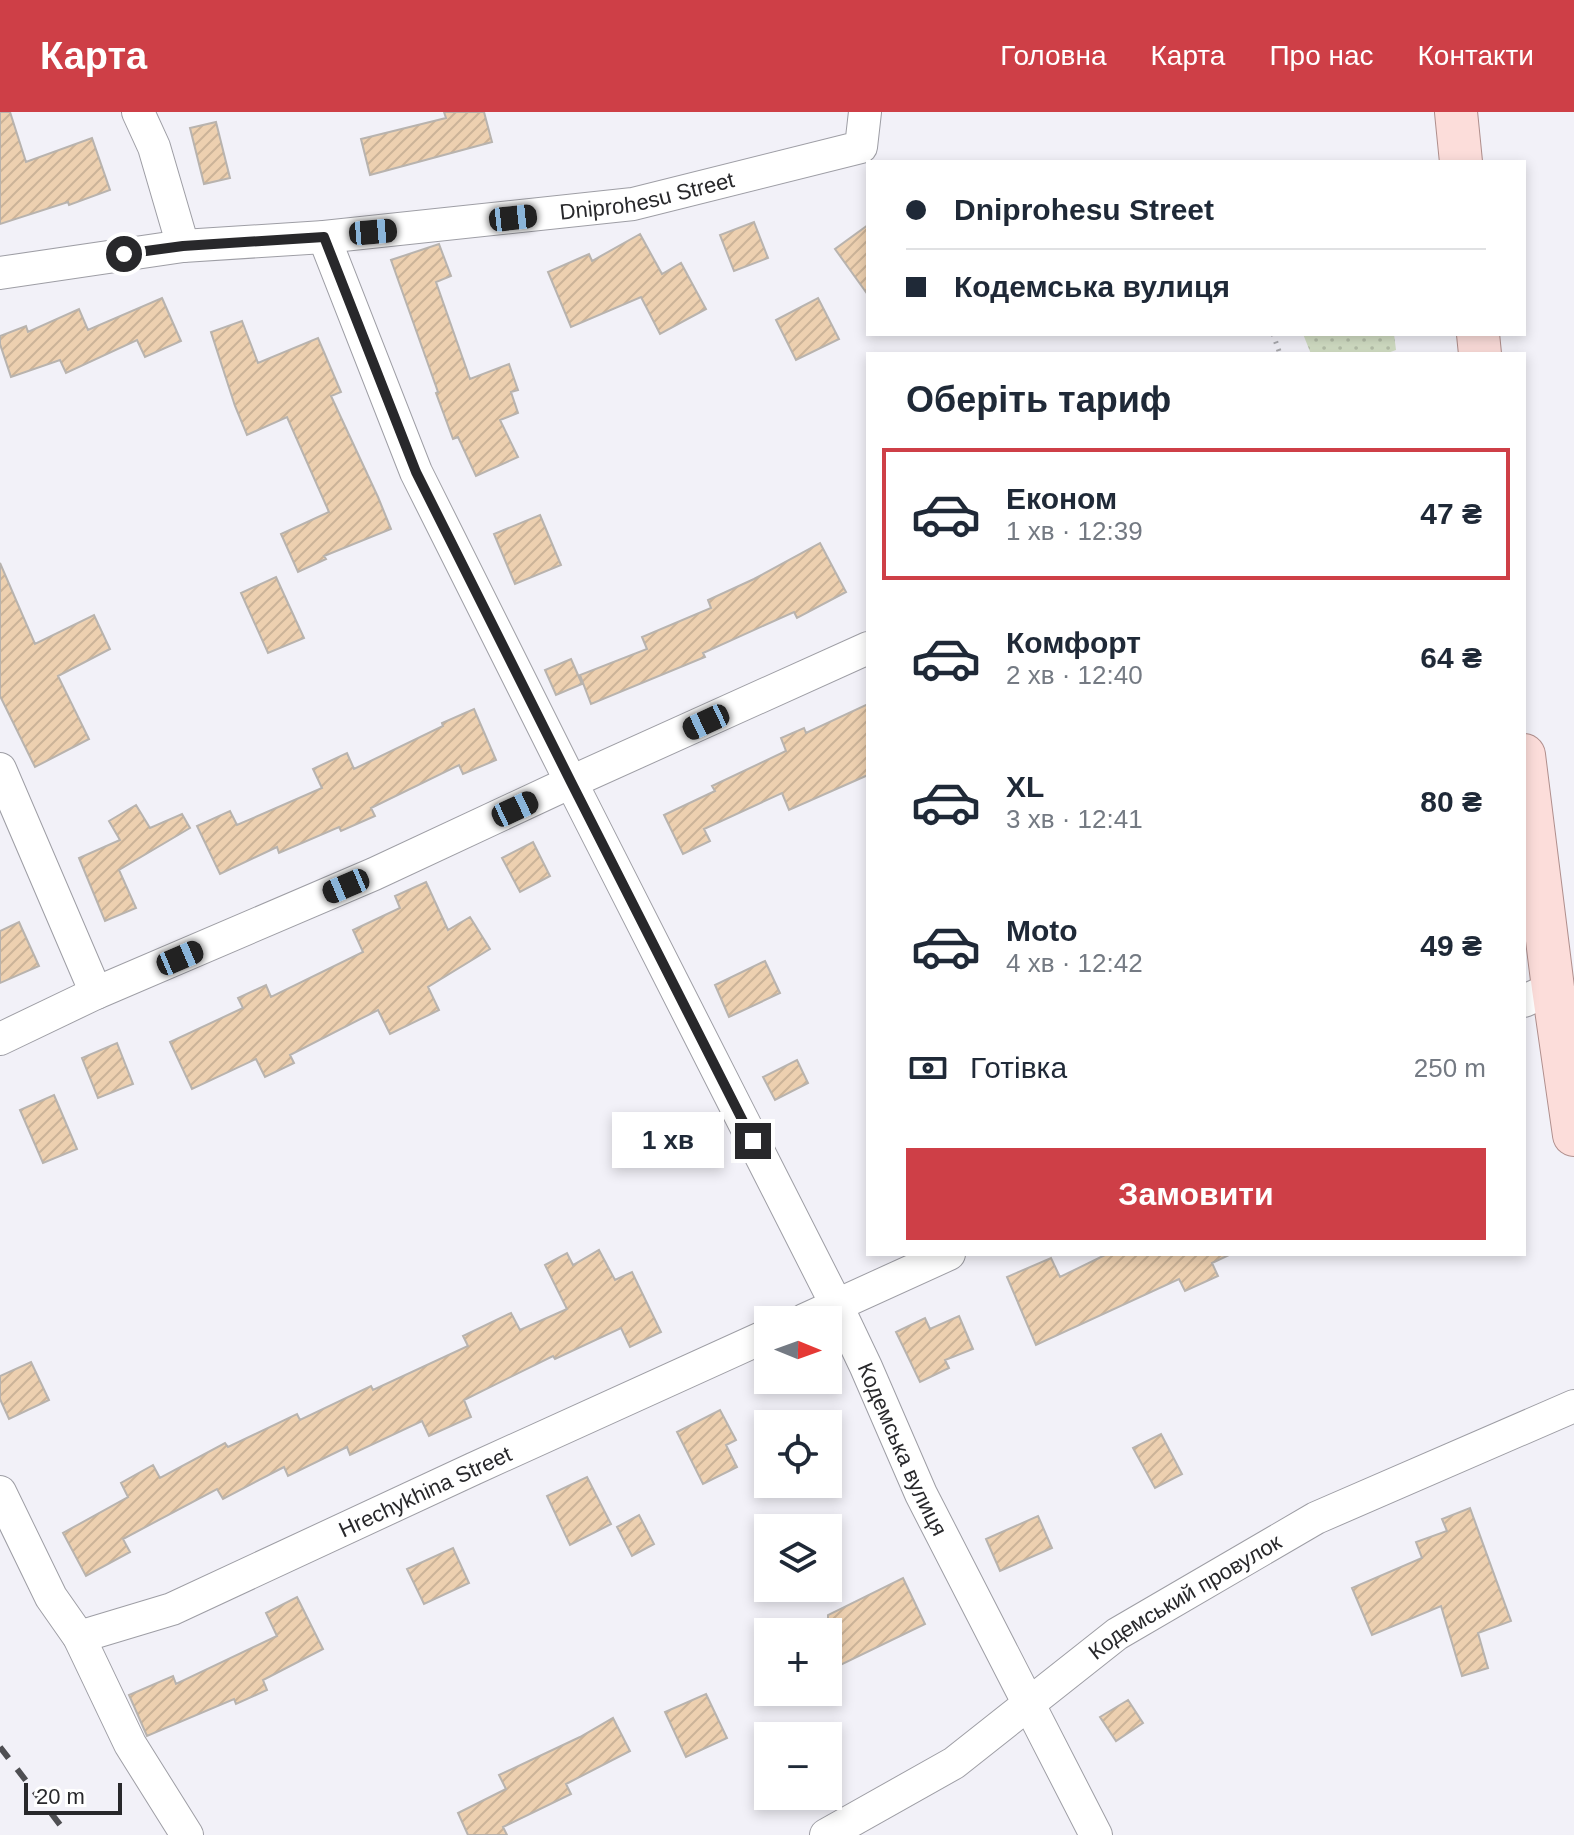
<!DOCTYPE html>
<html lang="uk">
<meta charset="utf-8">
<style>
body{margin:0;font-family:Arial,sans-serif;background:#f6f6f7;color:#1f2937;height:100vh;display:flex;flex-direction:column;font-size:30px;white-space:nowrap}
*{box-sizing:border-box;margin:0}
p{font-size:26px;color:#747a83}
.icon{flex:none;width:44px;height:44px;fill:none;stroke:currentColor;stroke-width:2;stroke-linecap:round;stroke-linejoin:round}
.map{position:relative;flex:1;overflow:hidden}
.drawer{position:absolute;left:866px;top:240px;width:660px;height:904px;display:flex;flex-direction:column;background:#fff;border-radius:0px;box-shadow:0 4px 12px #0003}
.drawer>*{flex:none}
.hud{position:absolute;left:866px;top:48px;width:660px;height:176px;border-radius:0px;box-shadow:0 4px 12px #0003;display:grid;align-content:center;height:176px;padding:0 40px;background:#fff}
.needle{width:52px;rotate:91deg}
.tools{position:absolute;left:754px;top:1194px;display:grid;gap:16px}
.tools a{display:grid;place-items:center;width:88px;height:88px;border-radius:0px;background:#fff;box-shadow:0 4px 12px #0003;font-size:40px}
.scale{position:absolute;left:24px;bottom:20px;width:98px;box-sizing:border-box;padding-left:8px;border:4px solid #28282b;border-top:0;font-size:22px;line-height:28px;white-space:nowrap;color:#28282b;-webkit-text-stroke:6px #fff;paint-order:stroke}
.end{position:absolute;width:36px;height:36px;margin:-18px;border:10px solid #28282b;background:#fff;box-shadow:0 0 0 4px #fff}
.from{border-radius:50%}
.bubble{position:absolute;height:56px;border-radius:0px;background:#fff;box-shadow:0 4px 12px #0003;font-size:26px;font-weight:600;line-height:56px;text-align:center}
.car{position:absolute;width:24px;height:48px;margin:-24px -12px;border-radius:10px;box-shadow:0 0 6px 2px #0007;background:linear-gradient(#222 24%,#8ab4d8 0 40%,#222 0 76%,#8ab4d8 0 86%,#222 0)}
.hud b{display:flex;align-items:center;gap:28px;height:76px;font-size:30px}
.hud b+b{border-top:2px solid #e0e1e3}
.hud i{width:20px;height:20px;background:#1f2937}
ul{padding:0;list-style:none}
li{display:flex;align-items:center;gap:24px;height:132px;margin:0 16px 12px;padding:0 24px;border:4px solid transparent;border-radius:0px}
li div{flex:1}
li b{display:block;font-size:30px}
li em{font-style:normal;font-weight:600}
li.on{border-color:#ce3f47}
li>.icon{width:72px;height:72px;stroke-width:1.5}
h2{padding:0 40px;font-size:36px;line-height:96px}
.pay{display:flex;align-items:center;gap:20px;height:88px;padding:0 40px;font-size:30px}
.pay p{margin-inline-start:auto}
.button{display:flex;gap:16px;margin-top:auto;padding:16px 40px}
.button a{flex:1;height:92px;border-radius:0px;background:#ce3f47;color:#fff;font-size:32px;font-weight:600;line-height:92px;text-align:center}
header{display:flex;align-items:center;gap:48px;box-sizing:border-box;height:112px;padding:0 40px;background:#ce3f47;color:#fff}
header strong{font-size:38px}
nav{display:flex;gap:44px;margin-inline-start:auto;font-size:28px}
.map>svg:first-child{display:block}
</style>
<header>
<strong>Карта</strong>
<nav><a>Головна</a><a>Карта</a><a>Про нас</a><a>Контакти</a></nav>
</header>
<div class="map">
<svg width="1574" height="1723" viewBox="0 0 1574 1723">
<defs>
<pattern id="park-dots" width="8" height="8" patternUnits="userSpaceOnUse" patternTransform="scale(2)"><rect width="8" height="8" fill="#d3dfc5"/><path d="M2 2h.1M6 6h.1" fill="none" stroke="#b5bfa9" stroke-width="1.8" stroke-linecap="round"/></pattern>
<pattern id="building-hatch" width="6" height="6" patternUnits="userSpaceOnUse" patternTransform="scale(2)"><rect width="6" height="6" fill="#edd0b0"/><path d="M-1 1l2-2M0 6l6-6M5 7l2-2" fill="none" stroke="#cbb398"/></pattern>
</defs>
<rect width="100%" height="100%" fill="#f2f1f8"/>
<!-- park -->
<path fill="url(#park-dots)" d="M1303,222H1394L1396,238L1385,242H1311Z"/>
<!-- building -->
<path fill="url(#building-hatch)" stroke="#b8b3ae" stroke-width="2" d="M0,0H10L26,50L92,26L110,78L69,93L68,90L0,112Z
M444,0H484L492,30L370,63L361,27L446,6Z
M216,10L230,66L204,72L190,16Z
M754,110L768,146L734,159L720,123Z
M868,113V183L835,137Z
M640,122L662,162L681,151L706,197L660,222L641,185L571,215L548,160L589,142L592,149Z
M439,132L451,164L436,170L470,267L509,252L518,278L511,280L518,301L500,308L518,345L476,364L458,325L453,327L436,281L438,280L391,148Z
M162,186L181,229L145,245L137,228L66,261L60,248L11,265L0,232V224L26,214L28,220L79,197L88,218Z
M818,186L839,227L796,248L776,208Z
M242,209L258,251L318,226L341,280L331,284L378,385L391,417L324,444L326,447L298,460L281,422L329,400L287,305L247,323L235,294L211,220Z
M540,403L561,453L515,472L494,422Z
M820,431L846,480L797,506L794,500L703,541L705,545L591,592L580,563L647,537L642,525L711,496L708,488L754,467Z
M0,451L35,532L94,503L110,537L58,564L89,627L35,655L0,584Z
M276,465L304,526L268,541L241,481Z
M571,547L582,572L556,583L545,558Z
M868,592V663L789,698L782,681L704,717L710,729L683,742L664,703L715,679L712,674L786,639L781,626L804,616L806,621Z
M474,597L496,648L463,662L459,653L371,696L375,704L341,719L339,715L279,741L277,735L220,762L197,714L230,699L237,713L322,676L313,657L347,641L354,657L443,614L442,611Z
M136,693L150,716L182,702L190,716L119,758L136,796L105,809L79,746L120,728L109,709Z
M533,730L550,764L520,780L502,746Z
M426,770L448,818L470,805L490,837L428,875L439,898L390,922L378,898L290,943L294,951L265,965L256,947L192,977L170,930L243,896L238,886L266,873L271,885L363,840L353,818L400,796L395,784Z
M19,810L39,854L0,871V819Z
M765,849L780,881L729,905L715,873Z
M117,931L133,972L98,986L82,946Z
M797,948L808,971L775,988L763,965Z
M54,983L77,1037L43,1051L20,998Z
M599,1138L615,1168L632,1160L661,1220L630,1235L621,1216L555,1247L553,1244L464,1288L471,1305L429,1324L422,1309L350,1343L347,1335L288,1364L284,1355L223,1387L217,1377L123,1427L130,1440L86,1464L63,1421L128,1385L121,1371L153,1353L160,1366L225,1331L228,1335L297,1302L300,1308L371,1274L373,1278L468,1234L463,1224L511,1201L520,1218L567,1197L545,1153L567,1141L573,1153Z
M1107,1142H1231L1212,1151L1218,1164L1185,1179L1179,1167L1036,1233L1007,1165L1051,1146L1060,1165Z
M959,1204L973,1237L945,1248L949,1256L920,1270L896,1220L925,1206L930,1217Z
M31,1250L49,1288L9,1307L0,1287V1264Z
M720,1298L736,1328L726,1333L737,1355L703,1372L677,1320Z
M1161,1322L1182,1362L1155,1376L1133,1336Z
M587,1365L611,1412L570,1433L547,1384Z
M1470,1396L1511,1509L1478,1521L1488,1556L1462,1564L1441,1494L1372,1523L1352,1476L1422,1446L1416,1430L1447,1419L1442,1407Z
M639,1403L654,1432L632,1444L617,1415Z
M1038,1404L1052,1436L1000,1459L986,1427Z
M453,1436L469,1471L424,1492L407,1457Z
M903,1466L925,1512L828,1559V1503Z
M297,1485L323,1537L263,1568L267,1578L236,1592L234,1587L147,1624L129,1583L173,1564L176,1572L277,1524L266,1501Z
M706,1582L727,1626L686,1645L665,1600Z
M1128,1588L1143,1611L1116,1629L1100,1605Z
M613,1606L630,1639L566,1672L571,1682L503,1715L507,1723H468L458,1701L506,1677L499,1663L580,1625Z"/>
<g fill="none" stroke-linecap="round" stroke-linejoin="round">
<defs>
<g id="minor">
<path d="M138,0L154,35L183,134"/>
<path id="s1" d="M324,125L416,360L571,670L837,1194L866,1255L921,1382L1096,1723"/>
<path id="s2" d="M0,161L183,134L324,125L633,92L861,35L865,0"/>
<path d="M0,657L96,881"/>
<path d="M1524,889L1553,876"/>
<path d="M0,927L96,881L374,762L571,670L868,536"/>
<path d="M804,1208L949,1142"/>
<path d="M0,1380L51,1485L79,1525L130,1632L187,1723"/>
<path id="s3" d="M79,1525L172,1497L473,1357L768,1223"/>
<path id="s4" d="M826,1723L954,1651L1117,1522L1316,1406L1574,1294"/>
</g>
<path id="major" d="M1456,0L1461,50
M1478,222L1480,242
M1524,643L1553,876L1574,1023"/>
</defs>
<!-- minor casing -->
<use href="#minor" stroke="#9e9ea5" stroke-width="34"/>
<!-- major casing -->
<use href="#major" stroke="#b08f8d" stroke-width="44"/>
<!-- path -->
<path stroke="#a9a9ae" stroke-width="5" stroke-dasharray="2 6" stroke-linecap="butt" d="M1273,222L1280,242"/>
<!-- minor -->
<use href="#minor" stroke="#fff" stroke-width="32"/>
<!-- major -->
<use href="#major" stroke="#fcddda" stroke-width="42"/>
<!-- rail -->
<path stroke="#4f4f53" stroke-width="6" stroke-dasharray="14 14" stroke-linecap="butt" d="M0,1635L68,1723"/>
</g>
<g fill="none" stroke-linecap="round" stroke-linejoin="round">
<!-- route -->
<path stroke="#28282b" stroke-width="10" d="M124,142L183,134L324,125L416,360L571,670L753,1029"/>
</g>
<g text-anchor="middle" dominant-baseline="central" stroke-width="7" stroke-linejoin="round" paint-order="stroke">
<!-- street labels -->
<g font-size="22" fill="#28282b" stroke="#fff">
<text stroke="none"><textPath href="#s2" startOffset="652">Dniprohesu Street</textPath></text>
<text stroke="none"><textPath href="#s1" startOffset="1344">Кодемська вулиця</textPath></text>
<text stroke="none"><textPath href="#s3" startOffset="376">Hrechykhina Street</textPath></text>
<text stroke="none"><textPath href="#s4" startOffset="432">Кодемський провулок</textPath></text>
</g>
</g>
</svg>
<div class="tools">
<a><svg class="needle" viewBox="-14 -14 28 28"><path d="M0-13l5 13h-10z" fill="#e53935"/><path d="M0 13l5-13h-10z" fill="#747a83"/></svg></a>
<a><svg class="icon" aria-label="locate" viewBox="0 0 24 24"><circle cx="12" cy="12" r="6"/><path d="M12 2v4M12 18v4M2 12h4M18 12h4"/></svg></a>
<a><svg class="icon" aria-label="layers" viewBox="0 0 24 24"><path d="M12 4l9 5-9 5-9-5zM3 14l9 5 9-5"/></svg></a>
<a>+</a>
<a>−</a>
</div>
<div class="scale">20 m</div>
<i class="end from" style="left:124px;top:142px"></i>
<i class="end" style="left:753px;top:1029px"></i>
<div class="bubble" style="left:612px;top:1000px;width:112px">1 хв</div>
<i class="car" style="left:513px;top:106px;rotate:84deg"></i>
<i class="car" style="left:373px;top:120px;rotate:85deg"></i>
<i class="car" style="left:706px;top:610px;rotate:245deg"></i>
<i class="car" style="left:515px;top:697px;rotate:65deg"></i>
<i class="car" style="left:346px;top:774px;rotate:247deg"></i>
<i class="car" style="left:180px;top:846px;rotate:67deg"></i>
<div class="hud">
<b><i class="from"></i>Dniprohesu Street</b>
<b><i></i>Кодемська вулиця</b>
</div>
<section class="drawer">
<h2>Оберіть тариф</h2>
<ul>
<li class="on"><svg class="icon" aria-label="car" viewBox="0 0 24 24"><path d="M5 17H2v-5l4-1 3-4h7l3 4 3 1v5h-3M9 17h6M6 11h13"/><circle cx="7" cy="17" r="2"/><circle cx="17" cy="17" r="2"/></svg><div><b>Економ</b><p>1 хв · 12:39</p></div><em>47 ₴</em></li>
<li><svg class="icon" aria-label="car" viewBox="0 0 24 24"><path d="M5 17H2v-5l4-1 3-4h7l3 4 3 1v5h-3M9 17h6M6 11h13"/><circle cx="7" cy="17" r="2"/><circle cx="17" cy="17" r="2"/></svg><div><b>Комфорт</b><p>2 хв · 12:40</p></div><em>64 ₴</em></li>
<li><svg class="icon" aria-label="car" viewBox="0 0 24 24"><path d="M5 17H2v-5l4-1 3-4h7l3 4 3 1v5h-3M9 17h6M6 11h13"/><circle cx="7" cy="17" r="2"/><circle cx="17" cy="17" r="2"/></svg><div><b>XL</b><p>3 хв · 12:41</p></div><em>80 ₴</em></li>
<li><svg class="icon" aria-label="car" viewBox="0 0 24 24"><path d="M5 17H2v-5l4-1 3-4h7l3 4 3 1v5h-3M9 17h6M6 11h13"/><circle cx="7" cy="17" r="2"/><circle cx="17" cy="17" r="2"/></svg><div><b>Moto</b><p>4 хв · 12:42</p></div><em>49 ₴</em></li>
</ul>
<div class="pay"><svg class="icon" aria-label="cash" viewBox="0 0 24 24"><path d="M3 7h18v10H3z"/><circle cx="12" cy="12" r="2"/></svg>Готівка<p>250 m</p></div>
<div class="button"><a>Замовити</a></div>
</section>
</div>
